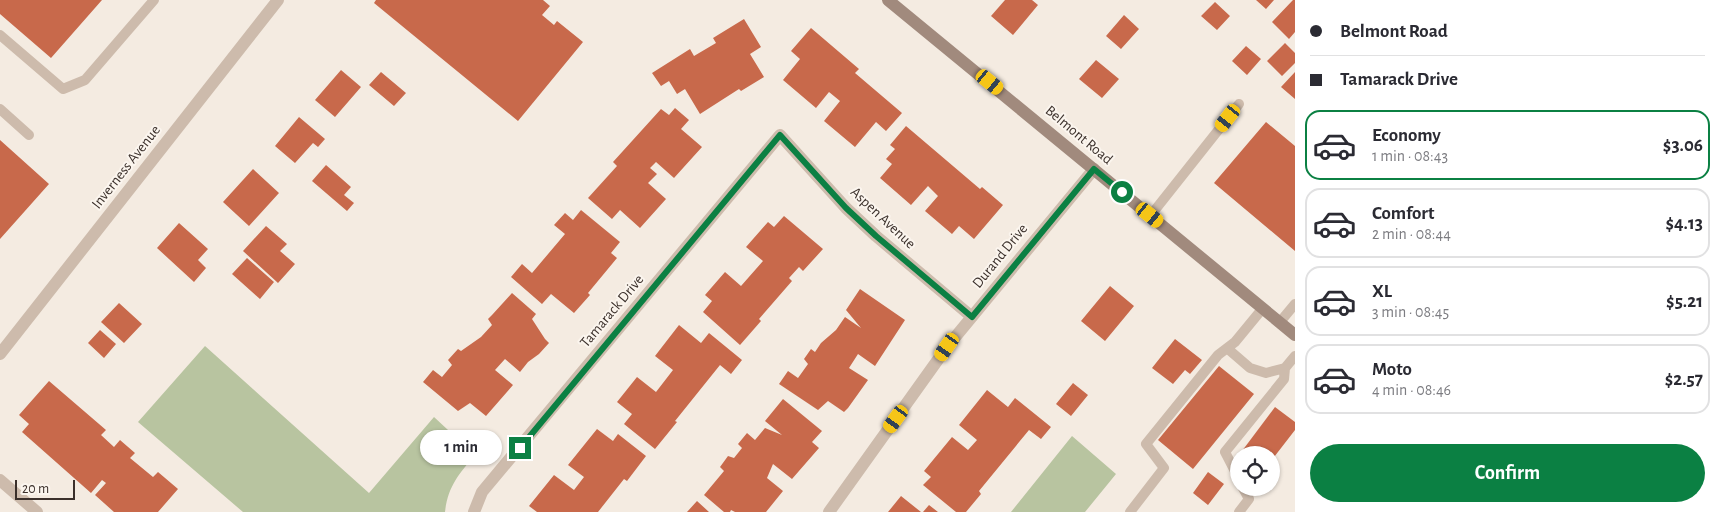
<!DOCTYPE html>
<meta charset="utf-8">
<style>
body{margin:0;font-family:"Alegreya Sans",sans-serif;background:#f2f2f3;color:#2b2b33;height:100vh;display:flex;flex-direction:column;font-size:19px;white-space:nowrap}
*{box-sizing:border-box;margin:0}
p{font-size:16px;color:#7c7c81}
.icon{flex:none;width:28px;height:28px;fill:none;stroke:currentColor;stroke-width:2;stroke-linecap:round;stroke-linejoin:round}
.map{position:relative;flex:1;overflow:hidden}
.panel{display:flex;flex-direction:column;background:#fff;width:425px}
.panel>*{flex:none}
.top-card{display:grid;align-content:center;height:110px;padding:0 15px;background:#fff}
.controls{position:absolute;left:1230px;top:446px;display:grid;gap:10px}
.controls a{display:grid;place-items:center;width:50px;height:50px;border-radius:50%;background:#fff;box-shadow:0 1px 4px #0004;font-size:25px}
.scale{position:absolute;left:15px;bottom:12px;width:60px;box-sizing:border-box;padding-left:5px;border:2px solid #3b302b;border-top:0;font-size:14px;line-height:18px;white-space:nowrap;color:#3b302b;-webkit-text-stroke:4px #fbf5ee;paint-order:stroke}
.end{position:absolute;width:22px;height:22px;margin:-11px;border:6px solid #0b8043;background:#fff;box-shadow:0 0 0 2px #fff}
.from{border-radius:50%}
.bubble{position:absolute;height:35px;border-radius:18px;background:#fff;box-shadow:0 1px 4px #0004;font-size:16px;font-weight:600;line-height:35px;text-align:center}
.car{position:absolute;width:15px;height:30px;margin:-15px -8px;border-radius:6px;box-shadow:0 0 4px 1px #0007;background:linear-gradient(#f5c518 24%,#345 0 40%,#f5c518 0 76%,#345 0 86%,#f5c518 0)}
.top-card b{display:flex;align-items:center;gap:18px;height:48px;font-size:19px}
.top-card b+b{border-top:1px solid #e1e1e2}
.top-card i{width:12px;height:12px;background:#2b2b33}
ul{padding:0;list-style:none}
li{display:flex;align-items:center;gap:15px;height:70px;margin:0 10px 8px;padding:0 5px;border:2px solid #e1e1e2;border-radius:15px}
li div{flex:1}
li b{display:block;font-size:19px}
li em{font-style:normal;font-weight:600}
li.on{border-color:#0b8043}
li>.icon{width:45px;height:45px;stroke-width:1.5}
.cta{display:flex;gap:10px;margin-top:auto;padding:10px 15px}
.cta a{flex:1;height:58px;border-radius:30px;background:#0b8043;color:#fff;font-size:20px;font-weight:600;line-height:58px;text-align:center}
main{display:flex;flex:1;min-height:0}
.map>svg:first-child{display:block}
</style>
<main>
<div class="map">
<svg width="1295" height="512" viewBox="0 0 1295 512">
<rect width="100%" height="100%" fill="#f4ebe1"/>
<!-- green -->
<path fill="#b8c4a0" d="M205,346L369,493L434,417L475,455C459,474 448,486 445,512H243L138,422Z
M1072,436L1116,474L1085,512H1011Z"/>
<!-- building -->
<path fill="#c8694b" d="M0,0H102L51,58L0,14Z
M376,0H543L550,6L542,15L554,25L557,21L583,42L518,121L374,3Z
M1005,0H1032L1038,5L1013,35L991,16Z
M1256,0H1274L1266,9Z
M1293,0H1295V32L1289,39L1272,22Z
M1215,2L1230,16L1217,30L1201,16Z
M1124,15L1139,29L1121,49L1106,36Z
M744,19L761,47L750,54L764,77L741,91L739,89L700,114L685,89L677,94L669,81L661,86L652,73L690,49L694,56L716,43L713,38Z
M811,28L859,69L855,73L902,113L886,131L876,122L855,147L824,121L840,101L829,92L816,108L783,80L800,59L791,51Z
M1285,43L1295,53V63L1282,76L1267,61Z
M1246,46L1261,59L1247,75L1232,61Z
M1096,60L1119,79L1102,98L1079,79Z
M341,70L361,87L335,117L315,100Z
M381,72L406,93L394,106L369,85Z
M1295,72V99L1281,87Z
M675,108L689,120L681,129L702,147L674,178L656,162L650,168L657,174L648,183L666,199L640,228L620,210L612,219L588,198L617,166L613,162L661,109L669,115Z
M299,117L325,139L318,147L313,143L295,163L275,146Z
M1266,122L1295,146V251L1214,183Z
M906,126L980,189L982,187L1003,205L974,239L959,226L952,234L925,211L938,196L928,186L911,205L880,178L892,164L886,159L895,149L890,145Z
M0,140L49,184L0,239Z
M326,165L351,187L344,195L354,203L347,211L312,181Z
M253,169L279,193L249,226L223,202Z
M581,210L620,242L611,253L617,258L588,293L590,295L574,313L551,294L542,304L511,277L522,264L532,273L565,234L554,225L565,213L573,220Z
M784,216L823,249L803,271L799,267L789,278L792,281L759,319L761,321L740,345L703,312L712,301L705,295L725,272L741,286L763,261L746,247L768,222L774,227Z
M179,223L208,249L198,260L206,268L194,282L157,248Z
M266,226L287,244L280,251L295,264L278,283L243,251Z
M247,258L274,282L260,299L232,274Z
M1110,286L1134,306L1105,341L1081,321Z
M860,289L905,320L875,366L858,354L849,368L868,380L848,408L844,412L828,401L818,410L779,384L788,371L798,378L808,364L804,359L811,349L815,352L821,343L836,330L845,317L861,328L846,310Z
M512,293L536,314L532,319L545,339L549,343L539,354L528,362L520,372L505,359L495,370L513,385L486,416L470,403L458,411L423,382L433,370L442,377L452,365L448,360L458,349L461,351L481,337L492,325L488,319L492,315Z
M119,303L142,324L124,343L101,322Z
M679,325L701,343L709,333L742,360L731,374L720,365L675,421L677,422L655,449L624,424L632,414L617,402L637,377L656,392L673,370L655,356Z
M100,330L116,344L104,358L88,343Z
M1175,339L1202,360L1190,374L1185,370L1173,384L1152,368Z
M1219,366L1254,394L1193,469L1158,440Z
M49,381L106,430L101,435L114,447L120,440L135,453L130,458L153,477L158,472L178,489L158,512H114L95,495L106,483L102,480L91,493L22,432L29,424L19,415Z
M1073,383L1088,395L1071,416L1056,404Z
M987,390L1008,407L1015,398L1051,427L1041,439L1029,430L979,491L981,494L966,512H956L923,485L931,477L924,471L952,437L968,450L977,440L959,425Z
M783,399L822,431L812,442L819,448L792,479L773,464L767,478L783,491L766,512H735L731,510L730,512H724L704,495L724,471L720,467L728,456L734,458L742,448L738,444L747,433L755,440L765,428L782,435L765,421Z
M1275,407L1295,422V430L1271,461V455H1239Z
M597,429L613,441L618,434L646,456L627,481L624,479L598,512H537L529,506L554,475L574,490L584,477L568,465Z
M1208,472L1224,484L1208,505L1193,493Z
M901,496L921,512H888Z
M697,501L709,512H687Z
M929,505L938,512H923Z"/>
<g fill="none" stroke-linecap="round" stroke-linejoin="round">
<!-- service -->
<path stroke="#cdbbac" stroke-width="10" d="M0,35L63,89L85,80L154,0
M0,109L29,135
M1151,215L1239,104
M1280,322L1295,304
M1228,349L1250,368L1266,373L1285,368
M1239,479L1225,452L1284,379L1285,368L1295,356
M1130,512L1164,468L1146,444L1218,355L1235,342L1263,308
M1239,512L1249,499L1243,488"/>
<!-- minor -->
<path stroke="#cdbbac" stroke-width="12" d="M0,354L278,0
M0,480L37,512
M474,512L482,492L780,135L846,208L876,236L972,317
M829,512L947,347L1094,169"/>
<!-- secondary -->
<path stroke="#a18a7d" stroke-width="12" d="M888,0L1295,335"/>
</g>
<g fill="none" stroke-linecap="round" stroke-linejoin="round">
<!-- route -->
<path stroke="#0b8043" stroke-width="6" d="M520,448L780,135L846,208L876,236L972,317L1094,169L1122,192"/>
</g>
<g text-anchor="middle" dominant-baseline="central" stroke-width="4" stroke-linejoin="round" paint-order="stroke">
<!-- street labels -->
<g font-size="15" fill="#3b302b" stroke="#fbf5ee">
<text transform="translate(1079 135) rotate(40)">Belmont Road</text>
<text transform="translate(126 167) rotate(-52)">Inverness Avenue</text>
<text transform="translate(883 218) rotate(43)">Aspen Avenue</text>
<text transform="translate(1000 256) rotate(-51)">Durand Drive</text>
<text transform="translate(612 311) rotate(-50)">Tamarack Drive</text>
</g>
</g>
</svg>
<div class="controls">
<a><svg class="icon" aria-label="locate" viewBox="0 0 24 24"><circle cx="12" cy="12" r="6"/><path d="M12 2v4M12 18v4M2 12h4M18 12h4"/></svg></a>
</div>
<div class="scale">20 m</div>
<i class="end from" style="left:1122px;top:192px"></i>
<i class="end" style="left:520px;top:448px"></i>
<div class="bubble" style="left:420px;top:430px;width:82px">1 min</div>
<i class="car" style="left:990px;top:82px;rotate:129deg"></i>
<i class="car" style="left:1228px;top:118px;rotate:218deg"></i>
<i class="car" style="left:1150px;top:215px;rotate:129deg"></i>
<i class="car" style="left:947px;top:347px;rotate:215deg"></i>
<i class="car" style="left:896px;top:419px;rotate:216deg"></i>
</div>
<section class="panel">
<div class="top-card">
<b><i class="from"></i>Belmont Road</b>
<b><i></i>Tamarack Drive</b>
</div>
<ul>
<li class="on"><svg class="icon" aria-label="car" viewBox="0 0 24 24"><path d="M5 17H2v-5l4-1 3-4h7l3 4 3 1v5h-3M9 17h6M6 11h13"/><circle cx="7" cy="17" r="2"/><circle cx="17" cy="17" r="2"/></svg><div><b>Economy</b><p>1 min · 08:43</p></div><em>$3.06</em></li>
<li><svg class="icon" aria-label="car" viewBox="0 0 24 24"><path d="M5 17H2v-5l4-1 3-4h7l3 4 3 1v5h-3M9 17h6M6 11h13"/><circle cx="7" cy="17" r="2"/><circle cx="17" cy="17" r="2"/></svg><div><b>Comfort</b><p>2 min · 08:44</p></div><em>$4.13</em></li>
<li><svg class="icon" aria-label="car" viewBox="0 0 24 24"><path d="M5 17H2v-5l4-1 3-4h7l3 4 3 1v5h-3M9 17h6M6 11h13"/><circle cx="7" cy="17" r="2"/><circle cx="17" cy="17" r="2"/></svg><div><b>XL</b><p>3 min · 08:45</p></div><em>$5.21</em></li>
<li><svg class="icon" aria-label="car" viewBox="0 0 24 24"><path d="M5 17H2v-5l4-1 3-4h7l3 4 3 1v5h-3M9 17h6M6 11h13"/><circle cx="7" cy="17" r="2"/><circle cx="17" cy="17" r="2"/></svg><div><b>Moto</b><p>4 min · 08:46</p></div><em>$2.57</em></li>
</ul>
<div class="cta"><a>Confirm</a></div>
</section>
</main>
